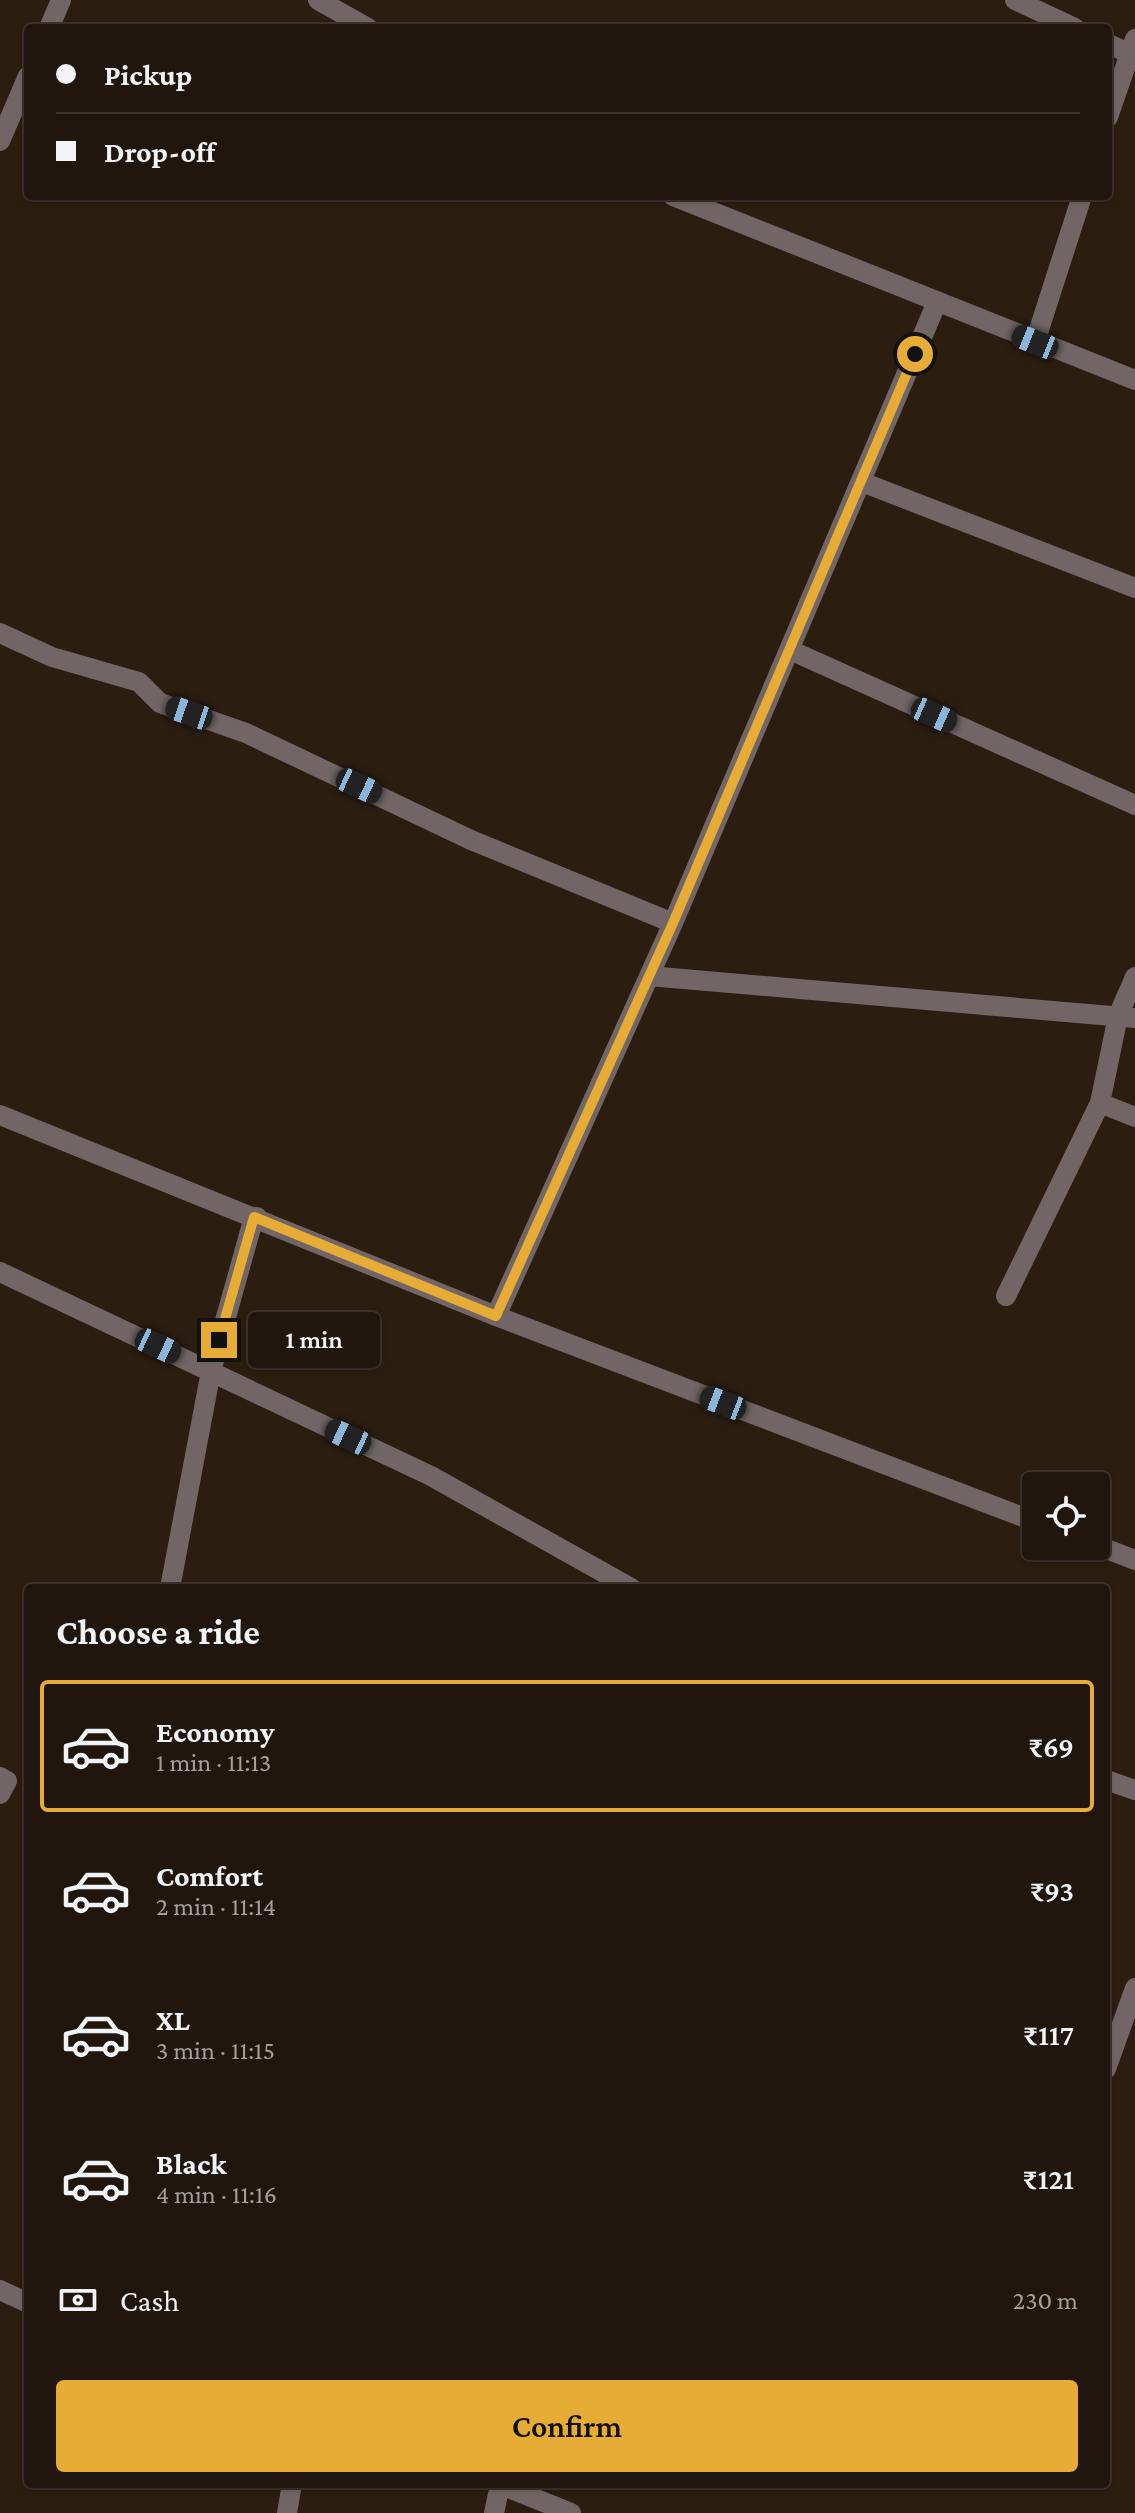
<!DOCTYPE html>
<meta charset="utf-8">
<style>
body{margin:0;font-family:"Crimson Pro",serif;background:#2d231b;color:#f1f3f6;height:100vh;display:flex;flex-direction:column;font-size:30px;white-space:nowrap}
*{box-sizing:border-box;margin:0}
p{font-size:26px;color:#a29f9d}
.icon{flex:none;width:44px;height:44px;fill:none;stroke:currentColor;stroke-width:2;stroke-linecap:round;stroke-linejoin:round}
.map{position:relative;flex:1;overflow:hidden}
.sheet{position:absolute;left:24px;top:1584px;width:1086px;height:904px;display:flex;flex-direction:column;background:#21160d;border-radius:8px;box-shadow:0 2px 6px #0004,0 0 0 2px #3e352e}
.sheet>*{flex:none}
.banner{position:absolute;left:24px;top:24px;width:1088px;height:176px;border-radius:8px;box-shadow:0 2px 6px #0004,0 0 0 2px #3e352e;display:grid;align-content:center;height:176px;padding:0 32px;background:#21160d}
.fabs{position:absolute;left:1022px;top:1472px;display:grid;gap:16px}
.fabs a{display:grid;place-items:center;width:88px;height:88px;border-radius:8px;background:#21160d;box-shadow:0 2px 6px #0004,0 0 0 2px #3e352e;font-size:40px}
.end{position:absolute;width:36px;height:36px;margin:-18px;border:10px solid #e7ac36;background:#111;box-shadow:0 0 0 4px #111}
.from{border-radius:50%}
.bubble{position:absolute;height:56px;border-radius:8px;background:#21160d;box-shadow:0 2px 6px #0004,0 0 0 2px #3e352e;font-size:26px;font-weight:600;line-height:56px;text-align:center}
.car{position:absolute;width:24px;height:48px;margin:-24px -12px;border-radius:10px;box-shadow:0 0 6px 2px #0007;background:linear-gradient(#222 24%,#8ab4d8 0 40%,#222 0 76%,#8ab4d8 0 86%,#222 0)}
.banner b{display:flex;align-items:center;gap:28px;height:76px;font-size:30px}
.banner b+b{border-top:2px solid #3e352e}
.banner i{width:20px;height:20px;background:#f1f3f6}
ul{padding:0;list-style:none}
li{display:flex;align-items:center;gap:24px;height:132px;margin:0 16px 12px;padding:0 16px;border:4px solid transparent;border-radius:8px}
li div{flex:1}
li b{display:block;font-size:30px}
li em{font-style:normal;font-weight:600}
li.active{border-color:#e7ac36}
li>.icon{width:72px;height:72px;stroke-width:1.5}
h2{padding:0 32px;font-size:36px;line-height:96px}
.pay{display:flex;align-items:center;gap:20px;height:88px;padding:0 32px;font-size:30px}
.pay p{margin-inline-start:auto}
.primary-button{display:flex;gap:16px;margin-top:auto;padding:16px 32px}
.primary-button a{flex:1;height:92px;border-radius:8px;background:#e7ac36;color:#111;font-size:32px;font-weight:600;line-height:92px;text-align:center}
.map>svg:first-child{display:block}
</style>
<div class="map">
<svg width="1135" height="2513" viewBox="0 0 1135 2513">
<rect width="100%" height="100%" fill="#2c1d11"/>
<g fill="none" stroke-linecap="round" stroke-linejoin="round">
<!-- minor -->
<path stroke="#716665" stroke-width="20" d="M318,0L368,28
M1015,0L1075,28
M49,28L61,0
M1108,44L1129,53
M1108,117L1135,39
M0,141L28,76
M673,196L1135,380
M1035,342L1082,196
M862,482L1135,588
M0,633L52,657L139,682L160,703L246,733L471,840L673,923
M790,650L1135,805
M649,976L1135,1018
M1100,1103L1135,1117
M0,1115L496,1316L1036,1522
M0,1272L431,1476L631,1588
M1006,1296L1100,1103L1118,1016L1135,977
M496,1316L673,923L937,302
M1096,1545L1135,1560
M170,1588L211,1371L254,1217H257
M0,1777L7,1781L0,1794
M1106,1780L1135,1790
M1106,2069L1135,1988
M0,2290L28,2303
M499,2484L571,2513
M287,2513L292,2484
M494,2513L500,2485"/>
</g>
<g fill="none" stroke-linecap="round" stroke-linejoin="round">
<!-- route -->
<path stroke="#e7ac36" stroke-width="10" d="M219,1340L254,1217L496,1316L673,923L915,354"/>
</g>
</svg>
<div class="fabs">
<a><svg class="icon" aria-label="locate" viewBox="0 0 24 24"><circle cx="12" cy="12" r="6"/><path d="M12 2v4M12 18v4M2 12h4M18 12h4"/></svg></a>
</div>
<i class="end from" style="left:915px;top:354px"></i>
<i class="end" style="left:219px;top:1340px"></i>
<div class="bubble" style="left:248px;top:1312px;width:132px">1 min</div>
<i class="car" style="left:1035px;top:342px;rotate:292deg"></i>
<i class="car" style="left:189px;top:713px;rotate:289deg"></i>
<i class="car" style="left:934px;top:715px;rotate:114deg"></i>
<i class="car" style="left:359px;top:786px;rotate:115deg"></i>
<i class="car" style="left:158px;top:1346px;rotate:115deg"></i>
<i class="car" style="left:723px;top:1403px;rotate:291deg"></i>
<i class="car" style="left:348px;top:1437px;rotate:295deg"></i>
<div class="banner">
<b><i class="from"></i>Pickup</b>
<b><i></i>Drop-off</b>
</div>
<section class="sheet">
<h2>Choose a ride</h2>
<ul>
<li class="active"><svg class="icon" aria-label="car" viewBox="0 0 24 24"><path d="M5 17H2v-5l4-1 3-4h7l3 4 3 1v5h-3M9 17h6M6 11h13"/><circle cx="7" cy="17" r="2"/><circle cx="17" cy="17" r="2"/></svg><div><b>Economy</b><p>1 min · 11:13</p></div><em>₹69</em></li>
<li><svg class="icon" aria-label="car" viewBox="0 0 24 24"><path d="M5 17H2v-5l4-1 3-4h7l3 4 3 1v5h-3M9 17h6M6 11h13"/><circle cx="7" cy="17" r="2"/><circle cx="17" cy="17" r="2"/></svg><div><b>Comfort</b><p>2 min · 11:14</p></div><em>₹93</em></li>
<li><svg class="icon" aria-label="car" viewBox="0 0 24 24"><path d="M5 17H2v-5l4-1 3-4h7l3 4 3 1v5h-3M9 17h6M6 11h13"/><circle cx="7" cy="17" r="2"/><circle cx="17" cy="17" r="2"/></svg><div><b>XL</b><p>3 min · 11:15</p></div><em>₹117</em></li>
<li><svg class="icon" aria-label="car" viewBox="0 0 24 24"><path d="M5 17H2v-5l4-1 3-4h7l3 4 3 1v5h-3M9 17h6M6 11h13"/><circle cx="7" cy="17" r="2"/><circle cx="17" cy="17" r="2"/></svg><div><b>Black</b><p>4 min · 11:16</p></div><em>₹121</em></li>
</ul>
<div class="pay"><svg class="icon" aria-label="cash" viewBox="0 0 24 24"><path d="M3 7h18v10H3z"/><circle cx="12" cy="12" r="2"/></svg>Cash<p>230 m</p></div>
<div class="primary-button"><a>Confirm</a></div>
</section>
</div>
